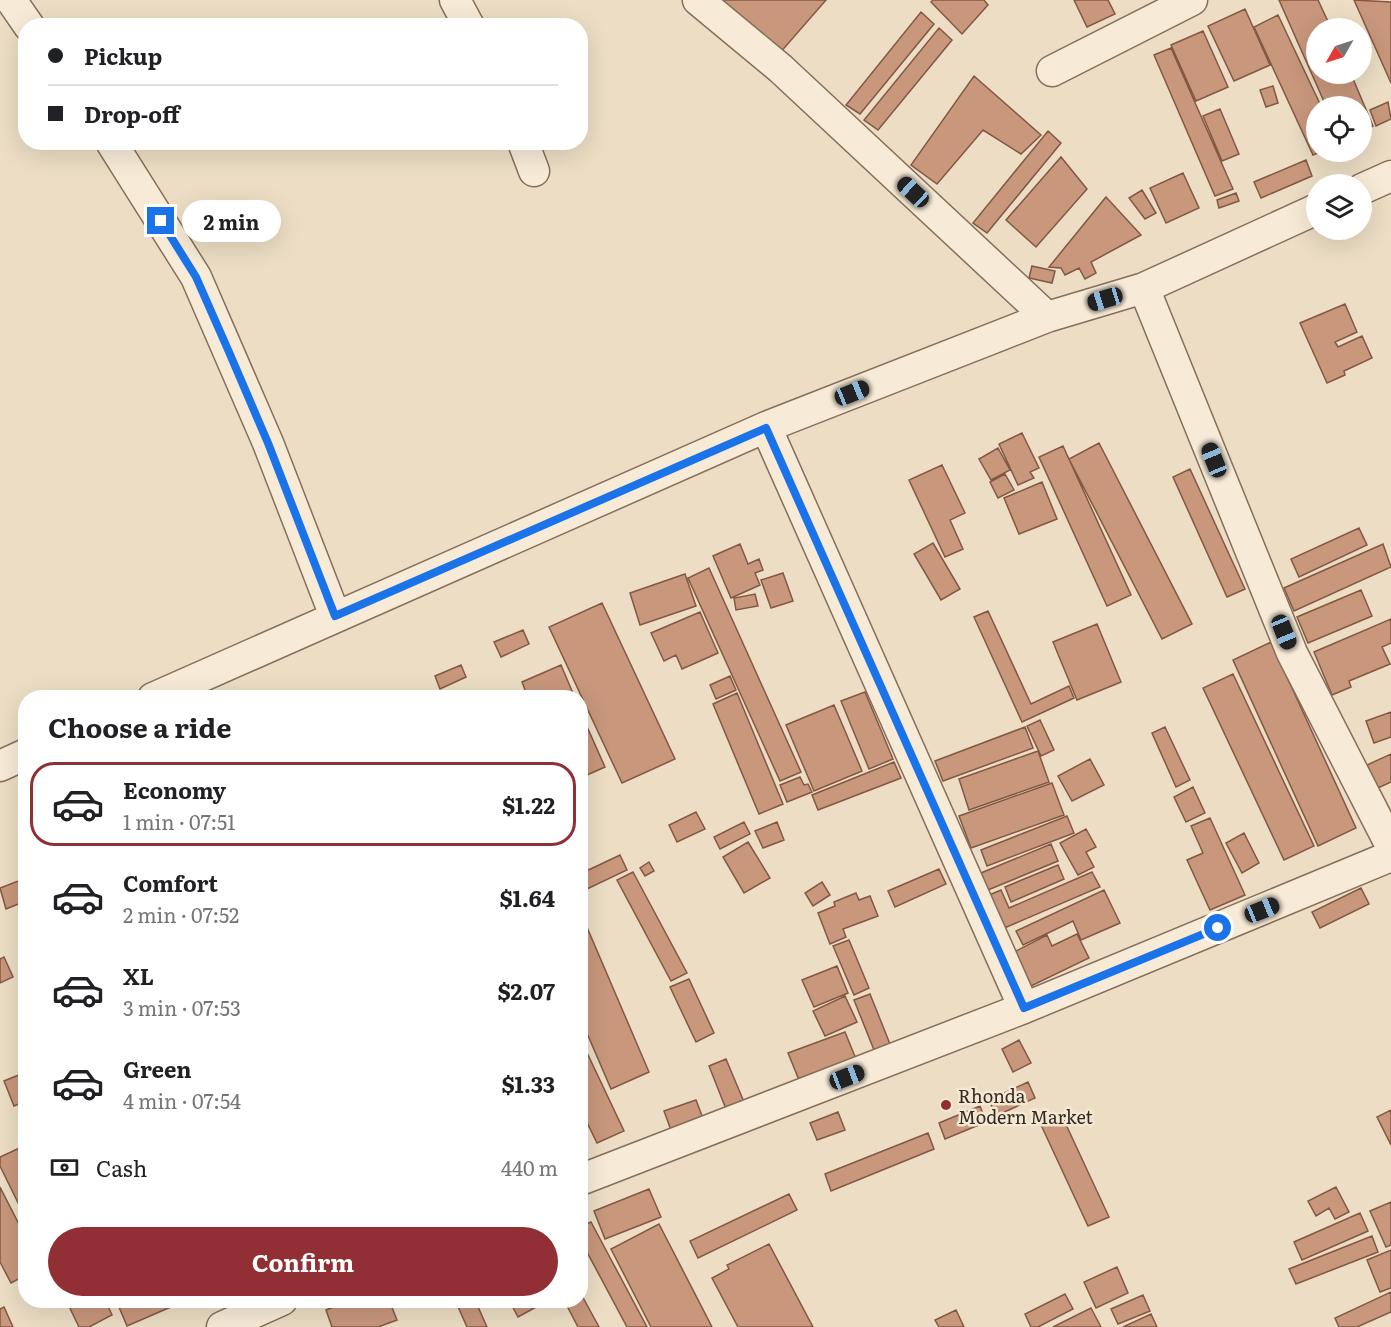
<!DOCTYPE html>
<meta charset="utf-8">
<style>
body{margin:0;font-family:Literata,serif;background:#f6f6f6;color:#202124;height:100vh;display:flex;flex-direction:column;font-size:22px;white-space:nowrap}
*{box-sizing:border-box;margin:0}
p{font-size:20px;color:#757577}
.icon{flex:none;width:33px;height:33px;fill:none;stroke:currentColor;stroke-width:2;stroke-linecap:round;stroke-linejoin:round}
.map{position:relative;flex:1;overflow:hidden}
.panel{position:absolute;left:18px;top:690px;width:570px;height:618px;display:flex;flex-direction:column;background:#fff;border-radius:24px;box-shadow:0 6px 24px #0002}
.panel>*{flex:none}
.guide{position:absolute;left:18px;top:18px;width:570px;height:132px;border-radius:24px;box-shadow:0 6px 24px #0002;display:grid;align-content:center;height:132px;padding:0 30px;background:#fff}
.needle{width:39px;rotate:231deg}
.fabs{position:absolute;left:1306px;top:18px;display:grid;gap:12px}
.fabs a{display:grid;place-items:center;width:66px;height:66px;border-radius:50%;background:#fff;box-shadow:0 6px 24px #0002;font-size:30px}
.end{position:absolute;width:27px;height:27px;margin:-14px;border:8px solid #1a73e8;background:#fff;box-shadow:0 0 0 3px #fff}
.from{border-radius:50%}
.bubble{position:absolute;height:42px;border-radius:21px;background:#fff;box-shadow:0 6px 24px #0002;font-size:20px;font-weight:700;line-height:42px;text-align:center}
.car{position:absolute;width:18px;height:36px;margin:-18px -9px;border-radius:8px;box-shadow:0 0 4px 2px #0007;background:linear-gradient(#222 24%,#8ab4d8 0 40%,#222 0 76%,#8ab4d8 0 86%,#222 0)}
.guide b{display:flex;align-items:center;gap:21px;height:57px;font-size:22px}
.guide b+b{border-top:2px solid #e0e0e0}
.guide i{width:15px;height:15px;background:#202124}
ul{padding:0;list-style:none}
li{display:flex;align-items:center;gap:18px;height:84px;margin:0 12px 9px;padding:0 18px;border:3px solid transparent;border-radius:24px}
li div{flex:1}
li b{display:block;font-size:22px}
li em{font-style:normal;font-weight:700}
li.on{border-color:#912f35}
li>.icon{width:54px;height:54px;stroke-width:1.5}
h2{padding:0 30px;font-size:27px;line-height:72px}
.pay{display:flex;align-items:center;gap:15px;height:66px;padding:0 30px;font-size:22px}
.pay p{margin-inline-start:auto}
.primary-button{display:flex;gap:12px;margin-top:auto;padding:12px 30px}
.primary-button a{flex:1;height:69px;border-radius:36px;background:#912f35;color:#fff;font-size:24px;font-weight:700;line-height:69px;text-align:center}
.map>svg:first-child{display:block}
</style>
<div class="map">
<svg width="1391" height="1327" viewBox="0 0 1391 1327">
<rect width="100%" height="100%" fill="#ecddc4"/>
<!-- building -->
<path fill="#c8977c" stroke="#835843" stroke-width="1.5" d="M722,0H826L779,54Z
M933,0H984L988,5L962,34L931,2Z
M1074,0H1108L1115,14L1087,27Z
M1279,0H1318L1331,28H1317V74H1351L1373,126L1362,131V106H1326Z
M1354,0L1391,2V83Z
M1245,9L1270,65L1234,81L1208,26Z
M921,12L934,24L860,114L846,105Z
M1278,15L1321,106H1317V152H1320L1313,155L1254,27Z
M939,28L952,40L878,130L864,120Z
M1203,31L1228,87L1196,101L1171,45Z
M1171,48L1233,189L1215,196L1154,55Z
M974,76L1041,135L1021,154L983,130L937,184L911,165Z
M1273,86L1278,103L1266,107L1260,90Z
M1388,102L1391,119L1376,126L1370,110Z
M1220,109L1239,154L1222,161L1203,116Z
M1048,131L1061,143L987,233L973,223Z
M1061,157L1087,189L1036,247L1006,220Z
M1306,160L1312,176L1261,198L1254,182Z
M1183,173L1199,208L1166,223L1150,188Z
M1142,190L1156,213L1145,219L1129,198Z
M1236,193L1239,201L1219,208L1217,200Z
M1106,197L1141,235L1091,262L1096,273L1085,279L1079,268L1065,275L1061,268L1049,267Z
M1032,266L1055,271L1052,283L1029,278Z
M1345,304L1357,332L1335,342L1338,347L1362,336L1372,358L1344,371L1345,375L1327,383L1300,323Z
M1022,433L1039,468L1030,472L1034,478L1018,485L999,444Z
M1099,443L1192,624L1162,639L1069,459Z
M1063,446L1131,595L1107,606L1039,457Z
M998,448L1010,470L991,480L979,459Z
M942,465L965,513L950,520L963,549L945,557L909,480Z
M1190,469L1245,589L1227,597L1173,477Z
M1005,474L1014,490L998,498L990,482Z
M1042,482L1057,519L1019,534L1004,498Z
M1359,528L1367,545L1299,577L1291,559Z
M933,543L960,589L941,600L914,554Z
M740,544L748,564L759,559L763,570L755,573L760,585L731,598L713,556Z
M1383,544L1391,567L1294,611L1284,588Z
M709,568L801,772L780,781L688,578Z
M783,573L793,601L771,608L761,580Z
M685,574L696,606L640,625L630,593Z
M1361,590L1372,616L1308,643L1297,617Z
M755,594L758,606L736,610L734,598Z
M602,603L675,759L622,783L549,627Z
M988,611L1031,704L1069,686L1074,698L1022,722L974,617Z
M700,612L718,653L682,669L676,655L664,661L651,633Z
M1391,619V643L1382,647L1390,664L1349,681L1351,687L1332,695L1314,652Z
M1097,624L1121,682L1077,700L1053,642Z
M523,630L529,644L501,657L494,642Z
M1271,642L1356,828L1318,846L1233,660Z
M461,665L466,677L440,689L435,676Z
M561,665L575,698H528L522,682Z
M1233,674L1314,846L1284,860L1203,688Z
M730,676L736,690L716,699L710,685Z
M865,692L893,759L869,769L841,701Z
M737,693L783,804L759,814L713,704Z
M834,705L862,771L814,791L786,725Z
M580,711L605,767L580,778Z
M1391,712V737L1374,743L1366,721Z
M1040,720L1054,750L1041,756L1027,726Z
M1025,727L1033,748L943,781L935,761Z
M1165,727L1190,780L1176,787L1152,733Z
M1038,751L1049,782L969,810L959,779Z
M1391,754V782L1378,788L1367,765Z
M1090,759L1104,785L1072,801L1058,776Z
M894,762L901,778L818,810L812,795Z
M800,777L804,785L808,784L812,792L787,802L780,785Z
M1052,783L1064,815L971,848L959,816Z
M1193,787L1205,813L1186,822L1174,797Z
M696,812L705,829L677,842L669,825Z
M1067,816L1074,833L987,866L981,850Z
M1210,818L1245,895L1210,910L1187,860L1203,853L1191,826Z
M744,822L750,834L720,849L714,837Z
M777,822L784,840L763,848L755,831Z
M1086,829L1096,847L1086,852L1094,867L1078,875L1060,843Z
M1244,833L1259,863L1242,873L1226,843Z
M748,842L770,878L744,893L723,857Z
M1051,844L1058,861L988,890L981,873Z
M620,855L627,870L585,890L580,874Z
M649,862L654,871L645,876L640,868Z
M1058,865L1064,879L1011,902L1005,887Z
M939,869L946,884L895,907L888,891Z
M633,872L687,973L671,981L617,880Z
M1092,872L1100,887L1002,929L987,896L1001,890L1009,908Z
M26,878V901L6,909L0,888Z
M822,882L830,895L813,906L805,893Z
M1361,888L1369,904L1320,928L1312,912Z
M1104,890L1120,923L1081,940L1073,921L1023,945L1016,931Z
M856,893L859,900L870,896L878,916L843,929L846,937L830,944L818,913L835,906L834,902Z
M580,911L649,1072L611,1089L580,1017Z
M1077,934L1089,958L1031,986L1014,952L1047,935L1052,946Z
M849,940L869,988L854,995L833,946Z
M4,957L13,977L0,983V959Z
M837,966L848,993L814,1007L802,980Z
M689,979L714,1033L696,1042L670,987Z
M870,994L890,1044L874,1050L854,1000Z
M845,996L857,1022L825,1036L813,1011Z
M845,1032L856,1059L799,1080L788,1053Z
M580,1038L624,1131L597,1143L580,1108Z
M1019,1040L1031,1063L1013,1072L1002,1049Z
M726,1059L744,1102L726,1109L709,1066Z
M21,1074L26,1087V1101L14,1106L4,1081Z
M1028,1082L1035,1098L996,1116L989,1100Z
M696,1100L704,1121L672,1133L664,1111Z
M980,1106L986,1122L945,1139L939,1123Z
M1391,1110V1145L1377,1117Z
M838,1112L845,1130L817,1140L810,1123Z
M1062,1116L1109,1217L1088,1226L1041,1125Z
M928,1133L934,1149L831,1191L825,1174Z
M26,1145V1219L0,1166V1157Z
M0,1187L26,1238V1275L11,1283L0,1262Z
M1336,1187L1349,1212L1335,1219L1329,1208L1316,1216L1308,1201Z
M649,1189L661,1217L605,1239L594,1211Z
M789,1194L797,1210L698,1258L690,1241Z
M1391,1202V1245L1386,1247L1370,1211Z
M1360,1213L1368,1231L1302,1260L1294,1242Z
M591,1222L647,1327H627L580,1239V1227Z
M659,1224L712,1327H651L611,1249Z
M1372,1236L1378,1252L1296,1284L1289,1269Z
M769,1244L813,1327H738L712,1278L729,1269L727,1265Z
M1391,1250V1288L1380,1292L1367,1260Z
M1117,1267L1128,1293L1096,1308L1084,1282Z
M580,1292L599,1327H578L564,1300H580Z
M1391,1292V1312L1357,1327H1339L1335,1318Z
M1065,1294L1073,1309L1038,1327H1031L1025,1314Z
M1143,1295L1150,1311L1118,1324L1111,1309Z
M66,1300H105L112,1315L89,1327H79Z
M116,1300H171L173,1306L127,1326Z
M351,1300H389L397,1320L378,1327H332L326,1310Z
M455,1300H475L487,1327H467Z
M509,1300H549L518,1317Z
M4,1307L13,1327H0V1309Z
M1091,1308L1101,1327H1053Z
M956,1310L964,1327H939L935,1320Z
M1151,1314L1157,1327H1123Z"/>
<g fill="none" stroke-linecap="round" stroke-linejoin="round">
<defs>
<path id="minor" d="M11,0L29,26
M455,0L469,26
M698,0L780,68L1047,317
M1052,71L1192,0
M111,142L196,277L268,443L335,616
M523,142L534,171
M1362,189L1391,176
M1144,288L1292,653L1391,846
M766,427L1024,1008
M153,698L766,427L1047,317L1144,288L1317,209
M0,766L26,754
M580,1180L1024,1008L1391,856
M222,1327L282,1300"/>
</defs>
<!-- minor casing -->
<use href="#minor" stroke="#856f5b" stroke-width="33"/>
<!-- minor -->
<use href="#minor" stroke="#f7ebd7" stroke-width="30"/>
</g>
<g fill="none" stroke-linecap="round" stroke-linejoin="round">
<!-- route -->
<path stroke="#1a73e8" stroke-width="8" d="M161,221L196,277L229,352L268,443L335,616L766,428L1024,1008L1218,928"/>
</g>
<!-- markers -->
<circle fill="#912f35" stroke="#f3e8d3" stroke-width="2" cx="946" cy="1105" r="6"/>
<g text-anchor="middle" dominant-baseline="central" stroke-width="5" stroke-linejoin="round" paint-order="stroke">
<!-- poi labels -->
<g font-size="18" fill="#36281f" stroke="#f3e8d3" text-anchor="start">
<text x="958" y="1095">Rhonda<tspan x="958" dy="21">Modern Market</tspan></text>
</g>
</g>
</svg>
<div class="fabs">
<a><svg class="needle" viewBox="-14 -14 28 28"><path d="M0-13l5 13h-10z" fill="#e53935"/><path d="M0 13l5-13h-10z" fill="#757577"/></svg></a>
<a><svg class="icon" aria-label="locate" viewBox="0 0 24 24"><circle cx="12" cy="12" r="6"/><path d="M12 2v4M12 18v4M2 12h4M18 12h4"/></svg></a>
<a><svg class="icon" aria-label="layers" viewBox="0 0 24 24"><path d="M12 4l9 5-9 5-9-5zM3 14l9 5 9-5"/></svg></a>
</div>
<i class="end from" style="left:1218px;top:928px"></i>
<i class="end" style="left:161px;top:221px"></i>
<div class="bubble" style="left:182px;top:200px;width:99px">2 min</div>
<i class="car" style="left:913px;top:192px;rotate:313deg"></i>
<i class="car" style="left:1105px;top:299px;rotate:253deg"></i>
<i class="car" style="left:852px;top:393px;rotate:68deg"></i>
<i class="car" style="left:1214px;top:460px;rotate:338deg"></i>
<i class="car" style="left:1284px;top:632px;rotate:158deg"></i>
<i class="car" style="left:1262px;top:910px;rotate:68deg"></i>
<i class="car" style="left:847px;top:1077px;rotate:69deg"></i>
<div class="guide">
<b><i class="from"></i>Pickup</b>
<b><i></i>Drop-off</b>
</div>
<section class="panel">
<h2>Choose a ride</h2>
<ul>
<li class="on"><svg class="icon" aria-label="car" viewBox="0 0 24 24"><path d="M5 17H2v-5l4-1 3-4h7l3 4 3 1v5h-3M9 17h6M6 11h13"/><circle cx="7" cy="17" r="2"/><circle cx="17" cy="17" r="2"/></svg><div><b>Economy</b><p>1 min · 07:51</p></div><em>$1.22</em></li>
<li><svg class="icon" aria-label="car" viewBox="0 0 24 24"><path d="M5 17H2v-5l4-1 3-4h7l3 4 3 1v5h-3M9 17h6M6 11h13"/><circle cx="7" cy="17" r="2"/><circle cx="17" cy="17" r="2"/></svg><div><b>Comfort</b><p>2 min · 07:52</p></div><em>$1.64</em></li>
<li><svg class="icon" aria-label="car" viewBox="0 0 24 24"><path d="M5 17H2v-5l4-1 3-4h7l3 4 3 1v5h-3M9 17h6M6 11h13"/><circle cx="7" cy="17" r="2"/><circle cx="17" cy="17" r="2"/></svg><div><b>XL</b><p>3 min · 07:53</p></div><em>$2.07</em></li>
<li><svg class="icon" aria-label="car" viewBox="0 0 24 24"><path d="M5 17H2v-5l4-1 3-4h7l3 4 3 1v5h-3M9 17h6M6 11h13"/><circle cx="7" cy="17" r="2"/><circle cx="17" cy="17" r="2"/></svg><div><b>Green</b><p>4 min · 07:54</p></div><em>$1.33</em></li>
</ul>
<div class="pay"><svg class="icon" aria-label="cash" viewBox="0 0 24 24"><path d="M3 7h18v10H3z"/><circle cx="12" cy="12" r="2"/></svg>Cash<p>440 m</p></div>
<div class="primary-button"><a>Confirm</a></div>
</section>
</div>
